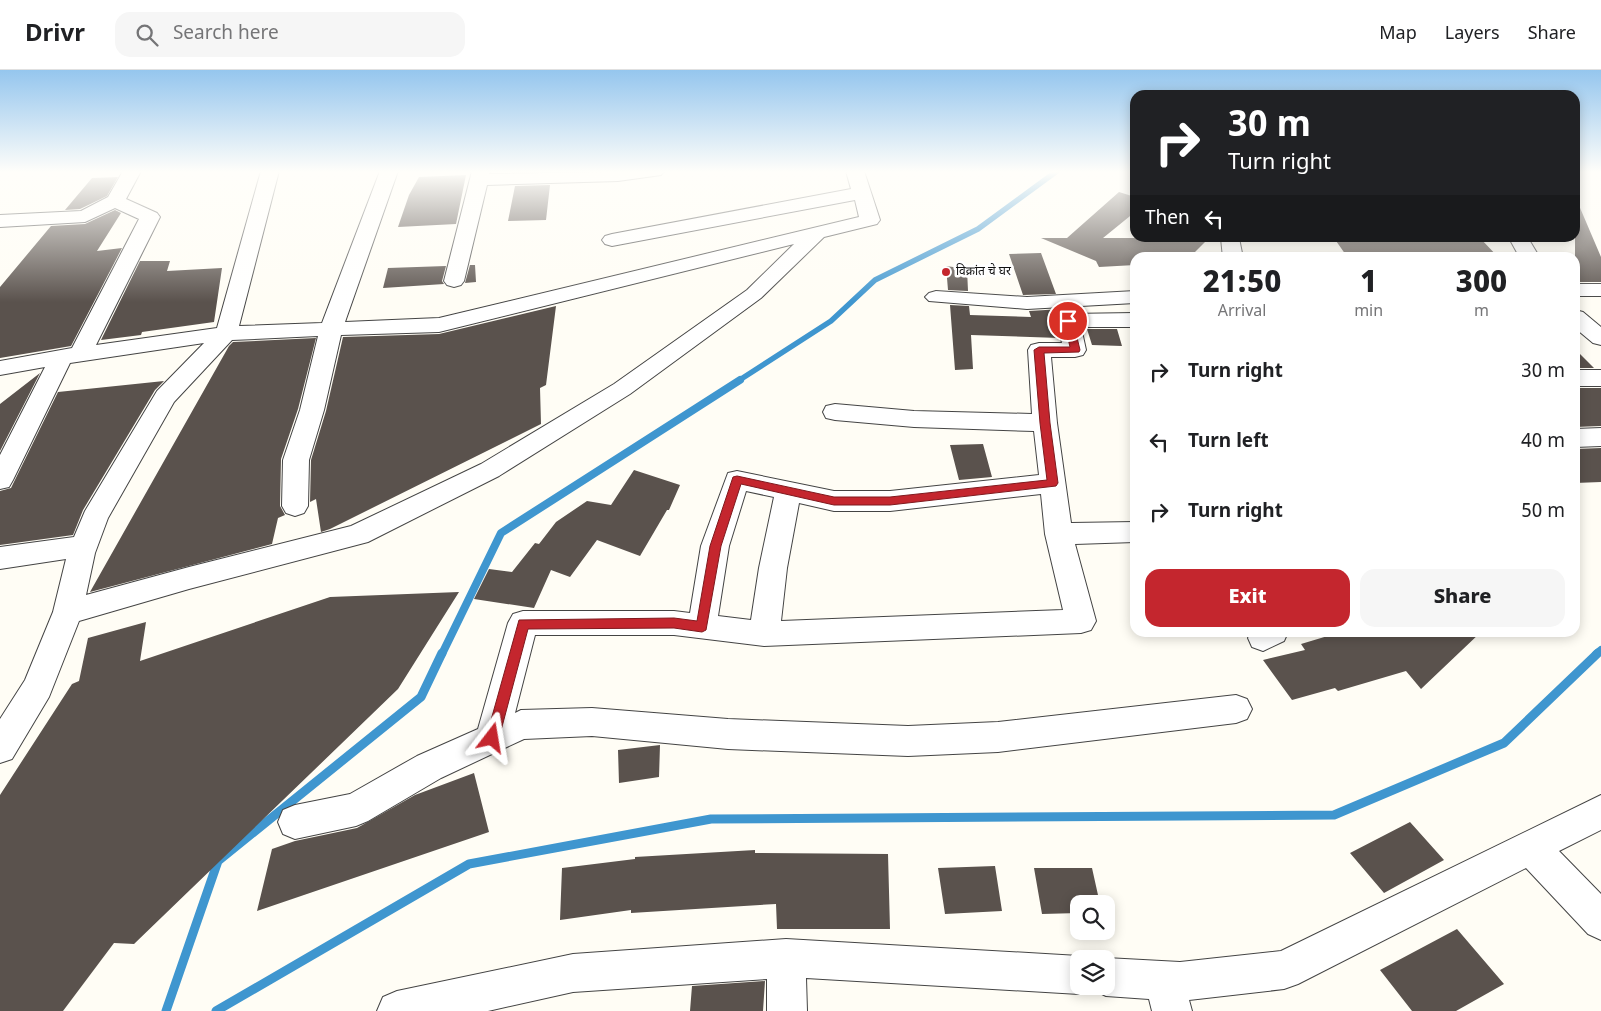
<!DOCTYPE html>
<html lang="en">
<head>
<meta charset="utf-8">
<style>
  body { margin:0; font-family:Georgia,"Noto Sans Devanagari",serif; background:#f6f6f6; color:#202124; height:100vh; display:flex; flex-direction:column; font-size:19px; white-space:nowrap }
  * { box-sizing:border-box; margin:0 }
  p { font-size:16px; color:#757577 }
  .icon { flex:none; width:28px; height:28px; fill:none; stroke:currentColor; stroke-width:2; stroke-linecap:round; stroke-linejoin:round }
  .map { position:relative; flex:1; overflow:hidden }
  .details { position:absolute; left:1130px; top:182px; width:450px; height:385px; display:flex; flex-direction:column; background:#fff; border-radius:15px; box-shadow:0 2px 12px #0003 }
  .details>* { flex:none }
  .hud { position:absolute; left:1130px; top:20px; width:450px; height:152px; border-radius:15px; box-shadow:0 2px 12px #0003; background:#202124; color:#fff; overflow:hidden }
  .controls { position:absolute; left:1070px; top:825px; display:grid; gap:10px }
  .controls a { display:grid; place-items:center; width:45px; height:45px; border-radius:10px; background:#fff; box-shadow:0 2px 12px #0003; font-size:25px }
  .pin { position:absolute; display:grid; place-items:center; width:42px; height:42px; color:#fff; margin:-21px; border:2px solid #fff; border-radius:50%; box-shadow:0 1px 5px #0007 }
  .me { position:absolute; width:55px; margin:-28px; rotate:14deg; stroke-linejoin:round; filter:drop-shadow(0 0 4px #0008) }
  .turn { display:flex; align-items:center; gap:18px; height:105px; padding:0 15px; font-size:22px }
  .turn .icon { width:65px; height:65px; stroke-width:2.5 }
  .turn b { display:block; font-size:35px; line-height:42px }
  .then { display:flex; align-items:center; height:48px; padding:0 15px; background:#0003; gap:10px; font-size:19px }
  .eta { display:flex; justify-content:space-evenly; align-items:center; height:85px; text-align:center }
  .eta b { font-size:30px; font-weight:800; line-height:35px }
  .action { display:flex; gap:10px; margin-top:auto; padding:10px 15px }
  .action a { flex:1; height:58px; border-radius:15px; background:#c4262e; color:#fff; font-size:20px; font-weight:800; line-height:58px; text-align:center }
  .action a+a { background:#f6f6f6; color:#202124 }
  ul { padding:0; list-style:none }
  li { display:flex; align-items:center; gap:15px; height:70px; padding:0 15px }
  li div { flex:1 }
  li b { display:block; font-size:19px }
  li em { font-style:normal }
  header { display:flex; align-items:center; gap:30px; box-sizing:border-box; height:70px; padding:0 25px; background:#fff; border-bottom:1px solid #e0e0e0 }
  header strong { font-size:24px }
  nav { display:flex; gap:28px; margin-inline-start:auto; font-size:18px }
  .search { width:350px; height:45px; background:#f6f6f6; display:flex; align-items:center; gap:12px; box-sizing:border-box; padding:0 18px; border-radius:15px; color:#757577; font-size:19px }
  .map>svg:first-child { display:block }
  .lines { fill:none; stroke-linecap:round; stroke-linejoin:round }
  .stream-far2 { stroke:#3f96cf; stroke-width:5.5 }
  .stream-far1 { stroke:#3f96cf; stroke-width:8 }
  .stream { stroke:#3f96cf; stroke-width:9 }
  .building { fill:#5a524d }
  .minor-casing { stroke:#444; stroke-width:2 }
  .minor { fill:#fff; fill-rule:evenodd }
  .route { fill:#c4262e; stroke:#7f191e }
  .poi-dot { fill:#c4262e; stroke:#fff; stroke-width:2 }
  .labels { text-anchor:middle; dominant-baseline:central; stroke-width:5; stroke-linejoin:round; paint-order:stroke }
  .far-poi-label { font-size:12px; fill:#111; stroke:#fff; text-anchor:start }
</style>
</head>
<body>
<header>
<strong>Drivr</strong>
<div class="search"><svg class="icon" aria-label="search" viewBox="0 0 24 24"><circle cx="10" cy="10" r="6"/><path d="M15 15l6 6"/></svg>Search here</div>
<nav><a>Map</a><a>Layers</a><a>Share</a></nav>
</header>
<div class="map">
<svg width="1601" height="941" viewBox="0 0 1601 941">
  <rect width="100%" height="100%" fill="#fffdf5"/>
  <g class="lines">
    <path class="stream-far2" d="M 738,311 L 831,251 L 875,210 L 978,159 L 1057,101"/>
    <path class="stream-far1" d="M 442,584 L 501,463 L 740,310
      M 1596,584 L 1601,580"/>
    <path class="stream" d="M 166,941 L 218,791 L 421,627 L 442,583
      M 216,941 L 469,794 L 711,749 L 1334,745 L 1504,673 L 1598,583"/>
  </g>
  <path class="building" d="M 466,105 L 456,154 L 398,157 L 409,125 L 419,107 Z
    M 118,107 L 107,126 L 80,139 L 65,140 L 92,108 Z
    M 550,115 L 546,150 L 508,151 L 515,116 Z
    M 1119,122 L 1135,127 L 1135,142 L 1103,168 L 1209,168 L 1189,188 L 1135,188 L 1135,195 L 1099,197 L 1096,191 L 1041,168 L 1067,168 Z
    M 1575,126 L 1601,187 L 1601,212 L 1575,212 Z
    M 115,140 L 121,143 L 97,181 L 122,178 L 71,276 L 0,288 L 0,217 L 51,156 L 85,154 Z
    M 1334,168 L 1480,168 L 1499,188 L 1348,188 Z
    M 1041,183 L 1056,224 L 1023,225 L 1009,184 Z
    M 140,191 L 170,191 L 167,201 L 222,198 L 214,252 L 142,262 L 141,265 L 101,270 Z
    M 470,195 L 475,195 L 476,212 L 465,213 Z
    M 446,196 L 442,211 L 444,214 L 383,218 L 388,198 Z
    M 946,196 L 967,199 L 968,221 L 948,220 Z
    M 950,235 L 969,236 L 970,245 L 1031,247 L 1029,241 L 1062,239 L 1063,243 L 1058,245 L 1055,251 L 1059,268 L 971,265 L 973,299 L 955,300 Z
    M 556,236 L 546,315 L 540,318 L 541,354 L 330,459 L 321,462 L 316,429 L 310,432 L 311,390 L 326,341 L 343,267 L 439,264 Z
    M 1087,259 L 1117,259 L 1122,276 L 1092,275 Z
    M 316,268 L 298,339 L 281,389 L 280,436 L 285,445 L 278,448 L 272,474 L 90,522 L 229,276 L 233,272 Z
    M 1575,279 L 1594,298 L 1575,298 Z
    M 40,303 L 0,381 L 0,334 Z
    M 164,311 L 155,320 L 83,440 L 73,465 L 0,475 L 0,421 L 11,418 L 58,322 Z
    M 1575,318 L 1601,318 L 1601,356 L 1575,357 Z
    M 983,374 L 992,407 L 959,410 L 950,375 Z
    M 1601,378 L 1601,412 L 1575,413 L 1575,379 Z
    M 634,400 L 680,415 L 669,440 L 667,440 L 640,486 L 597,470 L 570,507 L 551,500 L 534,538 L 474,529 L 489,499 L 512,502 L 535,473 L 539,474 L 556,452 L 587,431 L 611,435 Z
    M 459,522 L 398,619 L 134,874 L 114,873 L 63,941 L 0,941 L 0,725 L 72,614 L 79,611 L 88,568 L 146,552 L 140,591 L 330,527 Z
    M 1341,562 L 1481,562 L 1421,619 L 1406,601 L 1338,621 L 1335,618 L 1292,630 L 1263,590 L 1305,580 L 1301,574 Z
    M 660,675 L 659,707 L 619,713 L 618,680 Z
    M 474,703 L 489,762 L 257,841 L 272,779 L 295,771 L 357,758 L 415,725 Z
    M 1410,752 L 1444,790 L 1384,823 L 1350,783 Z
    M 755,780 L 755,783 L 888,784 L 890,859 L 777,859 L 776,834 L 631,843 L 631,840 L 560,850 L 562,798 L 635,789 L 635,787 Z
    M 995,796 L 1002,841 L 945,844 L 938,798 Z
    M 1034,798 L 1092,798 L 1100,834 L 1079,834 L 1079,843 L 1042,844 Z
    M 1457,859 L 1504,914 L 1456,941 L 1412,941 L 1380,900 Z
    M 765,911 L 763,941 L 690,941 L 692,916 Z"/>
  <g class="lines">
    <g class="minor-casing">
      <path id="minor" d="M 123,101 L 141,101 L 126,129 L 157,143 L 160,147 L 96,275 L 217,258 L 261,101 L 279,101 L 239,256 L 322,253 L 380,101 L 398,101 L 345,252 L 439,248 L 859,147 L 855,130 L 612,176 L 605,174 L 602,170 L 605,166 L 612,164 L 851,119 L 846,101 L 864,101 L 880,150 L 877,154 L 824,167 L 761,228 L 630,324 L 499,406 L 368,472 L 189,519 L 79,551 L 49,627 L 12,689 L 0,693 L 0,649 L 25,610 L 53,542 L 66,489 L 0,499 L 0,477 L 74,467 L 85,441 L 157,321 L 204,273 L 70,293 L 13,410 L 9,417 L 0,419 L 0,385 L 45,297 L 0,305 L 0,291 L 72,278 L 139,149 L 115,138 L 85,152 L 0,157 L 0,145 L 81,141 L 108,127 ZM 794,174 L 747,220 L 614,314 L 481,394 L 351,456 L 189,497 L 86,525 L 95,483 L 108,448 L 174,332 L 232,270 L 318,266 L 300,340 L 283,390 L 282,436 L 286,443 L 295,446 L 304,443 L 308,436 L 309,390 L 324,340 L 341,265 L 439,262 Z
        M 472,101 L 490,101 L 489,104 L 664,101 L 661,105 L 618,111 L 487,115 L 464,211 L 461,215 L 454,217 L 447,215 L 444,211 Z
        M 1221,168 L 1239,168 L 1243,188 L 1223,188 Z
        M 1509,168 L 1528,168 L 1540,188 L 1520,188 Z
        M 1575,214 L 1601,214 L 1601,226 L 1575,226 Z
        M 936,221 L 1027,227 L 1135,221 L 1135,233 L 1027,239 L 929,231 L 925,227 L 929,223 Z
        M 1575,240 L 1583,242 L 1601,257 L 1601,275 L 1593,273 L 1575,258 Z
        M 1135,243 L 1135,257 L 1081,257 L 1086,280 L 1083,285 L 1075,287 L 1051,287 L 1057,353 L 1071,453 L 1135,452 L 1135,472 L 1075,474 L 1096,551 L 1091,560 L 1081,563 L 764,576 L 674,565 L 535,565 L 515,643 L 521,640 L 592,638 L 728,649 L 908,656 L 998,652 L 1236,625 L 1247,629 L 1252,639 L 1247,649 L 1236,653 L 998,682 L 908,686 L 728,679 L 592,666 L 524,669 L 441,708 L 368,751 L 356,756 L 295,769 L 283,764 L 278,752 L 283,740 L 295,735 L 350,724 L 417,686 L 478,659 L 508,553 L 513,544 L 523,541 L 674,541 L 690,543 L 701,476 L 728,403 L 737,401 L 834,421 L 890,421 L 1039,405 L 1034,361 L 914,357 L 835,350 L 826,348 L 823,342 L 826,336 L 835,334 L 914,341 L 1032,344 L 1028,280 L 1031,275 L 1039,273 L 1062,273 L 1057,251 L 1060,246 L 1068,244 ZM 746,421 L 774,427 L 759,498 L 751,550 L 718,546 L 729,476 ZM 1041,424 L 1045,464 L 1063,540 L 781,551 L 787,498 L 799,433 L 834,441 L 890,441 Z
        M 1575,300 L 1601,300 L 1601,316 L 1575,316 Z
        M 1601,358 L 1601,376 L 1575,377 L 1575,359 Z
        M 1251,562 L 1288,562 L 1284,571 L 1263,581 L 1252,577 L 1248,568 Z
        M 1601,725 L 1601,760 L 1559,781 L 1601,824 L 1601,870 L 1588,864 L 1526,798 L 1298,914 L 1284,919 L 1189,930 L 1192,941 L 1152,941 L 1149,929 L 1106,926 L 1092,919 L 1079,924 L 806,908 L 807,941 L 767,941 L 767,909 L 573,922 L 488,941 L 377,941 L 383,927 L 397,921 L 573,884 L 786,869 L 1079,886 L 1087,889 L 1079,889 L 1079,916 L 1106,916 L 1106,889 L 1103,889 L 1106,888 L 1180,892 L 1281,881 Z"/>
    </g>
    <use href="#minor" class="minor"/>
  </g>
  <linearGradient id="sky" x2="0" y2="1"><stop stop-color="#95c6ee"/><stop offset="0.44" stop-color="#fffefa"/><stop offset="1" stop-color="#fffefa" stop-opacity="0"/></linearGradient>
  <rect width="1601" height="232" fill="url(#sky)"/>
  <path class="route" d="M 1068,248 L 1073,251 L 1080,280 L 1079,282 L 1044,283 L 1050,353 L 1058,413 L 1056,416 L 890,435 L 834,435 L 741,414 L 721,476 L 706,560 L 702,562 L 674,558 L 528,559 L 499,668 L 497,672 L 492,674 L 488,672 L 486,668 L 519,550 L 674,548 L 697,551 L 710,476 L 733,407 L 737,406 L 834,427 L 890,427 L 1047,410 L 1040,353 L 1034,280 L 1039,277 L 1070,277 L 1064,251 Z"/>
  <circle class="poi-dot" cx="946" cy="202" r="5"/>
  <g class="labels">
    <g class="far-poi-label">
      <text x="956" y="202">विक्रांत चे घर</text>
    </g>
  </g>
</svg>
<div class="controls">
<a><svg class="icon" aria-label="search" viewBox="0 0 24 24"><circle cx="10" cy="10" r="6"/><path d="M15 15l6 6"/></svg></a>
<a><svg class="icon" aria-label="layers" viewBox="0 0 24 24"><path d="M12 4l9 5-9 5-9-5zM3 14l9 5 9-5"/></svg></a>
</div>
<div class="pin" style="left:1068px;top:251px;background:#d93025"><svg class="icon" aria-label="arrive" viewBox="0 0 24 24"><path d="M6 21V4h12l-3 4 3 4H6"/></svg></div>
<svg class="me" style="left:492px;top:668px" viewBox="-20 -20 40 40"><path d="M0-17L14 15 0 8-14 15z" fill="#c4262e" stroke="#fff" stroke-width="4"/></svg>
<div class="hud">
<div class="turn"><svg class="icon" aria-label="right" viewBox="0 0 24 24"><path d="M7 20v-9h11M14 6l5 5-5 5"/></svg><div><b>30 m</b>Turn right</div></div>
<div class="then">Then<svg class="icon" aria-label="left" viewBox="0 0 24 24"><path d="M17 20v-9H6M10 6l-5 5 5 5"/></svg></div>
</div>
<section class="details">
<div class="eta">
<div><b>21:50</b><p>Arrival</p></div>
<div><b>1</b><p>min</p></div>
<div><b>300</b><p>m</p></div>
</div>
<ul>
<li><svg class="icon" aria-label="right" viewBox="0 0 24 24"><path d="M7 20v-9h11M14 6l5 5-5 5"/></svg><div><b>Turn right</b></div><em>30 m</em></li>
<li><svg class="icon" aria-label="left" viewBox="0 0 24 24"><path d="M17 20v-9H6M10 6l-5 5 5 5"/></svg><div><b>Turn left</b></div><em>40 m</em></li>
<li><svg class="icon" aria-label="right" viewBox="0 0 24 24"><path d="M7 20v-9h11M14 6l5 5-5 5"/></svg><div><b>Turn right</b></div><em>50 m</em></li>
</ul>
<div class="action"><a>Exit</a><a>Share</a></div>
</section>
</div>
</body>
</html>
